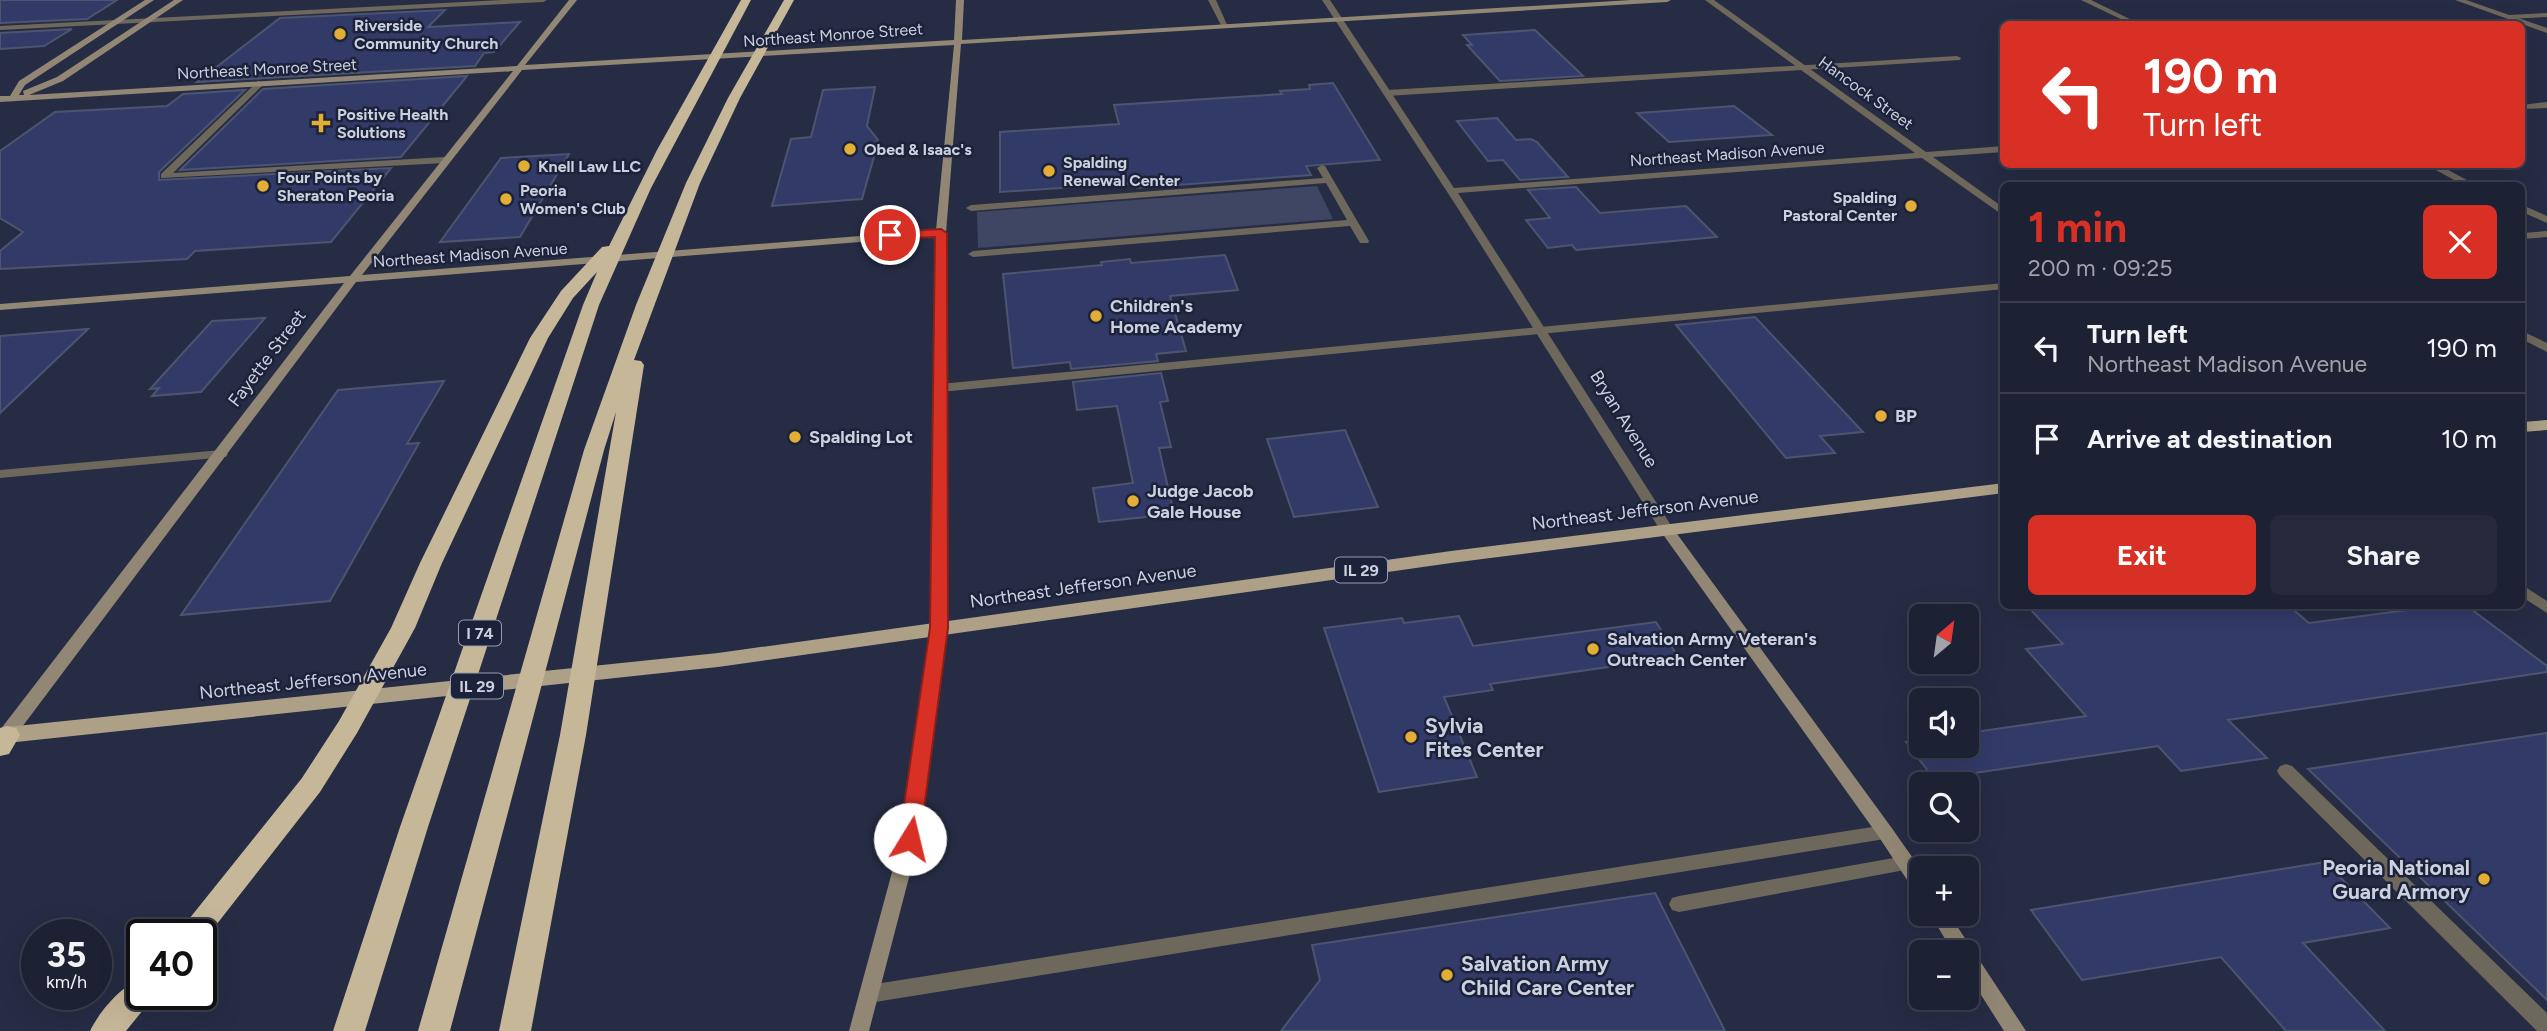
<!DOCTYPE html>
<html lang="en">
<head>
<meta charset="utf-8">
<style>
  body { margin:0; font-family:Figtree,sans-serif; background:#25293b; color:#f1f3f6; height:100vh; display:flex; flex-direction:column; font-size:26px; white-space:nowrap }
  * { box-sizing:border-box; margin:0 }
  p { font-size:23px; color:#a0a3ac }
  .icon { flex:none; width:38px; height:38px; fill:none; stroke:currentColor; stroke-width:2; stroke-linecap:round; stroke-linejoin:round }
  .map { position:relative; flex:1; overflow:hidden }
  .panel { position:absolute; left:2000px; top:182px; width:525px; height:427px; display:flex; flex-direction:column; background:#1c2133; border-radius:10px; box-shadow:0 7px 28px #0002,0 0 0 2px #3a3e4e }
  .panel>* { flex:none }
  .guide { position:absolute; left:2000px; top:21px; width:525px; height:147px; border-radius:10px; box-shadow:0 7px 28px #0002,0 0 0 2px #3a3e4e; background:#d93025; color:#fff; overflow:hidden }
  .needle { width:46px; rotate:29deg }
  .tools { position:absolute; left:1909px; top:604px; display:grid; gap:14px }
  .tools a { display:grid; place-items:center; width:70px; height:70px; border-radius:10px; background:#1c2133; box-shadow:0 7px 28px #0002,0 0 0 2px #3a3e4e; font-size:35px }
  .speed { position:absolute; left:21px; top:919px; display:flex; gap:14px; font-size:35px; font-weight:700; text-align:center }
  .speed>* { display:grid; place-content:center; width:91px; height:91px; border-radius:50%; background:#1c2133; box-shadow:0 7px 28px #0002,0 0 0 2px #3a3e4e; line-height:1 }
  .speed small { font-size:18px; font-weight:400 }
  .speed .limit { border:4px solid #111; border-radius:10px; background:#fff; color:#111 }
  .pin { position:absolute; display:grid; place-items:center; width:60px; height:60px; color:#fff; margin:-30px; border:4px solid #fff; border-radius:50%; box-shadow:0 2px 7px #0007 }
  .me { position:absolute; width:77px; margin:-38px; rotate:9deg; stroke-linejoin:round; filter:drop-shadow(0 0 5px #0008) }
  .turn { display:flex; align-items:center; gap:24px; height:147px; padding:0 28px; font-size:32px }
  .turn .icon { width:91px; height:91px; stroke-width:2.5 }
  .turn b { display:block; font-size:49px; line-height:60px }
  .round { display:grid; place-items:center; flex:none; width:74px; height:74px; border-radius:10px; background:#25293b }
  .headline { display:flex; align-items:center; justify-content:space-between; height:119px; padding:0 28px }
  h1 { font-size:42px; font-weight:700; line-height:52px; color:#d93025 }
  .cta { display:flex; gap:14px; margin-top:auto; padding:14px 28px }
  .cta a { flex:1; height:80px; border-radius:10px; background:#d93025; color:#fff; font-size:28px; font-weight:700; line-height:80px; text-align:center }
  .cta a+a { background:#25293b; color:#f1f3f6 }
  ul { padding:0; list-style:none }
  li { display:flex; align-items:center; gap:21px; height:91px; padding:0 28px; border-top:2px solid #3a3e4e }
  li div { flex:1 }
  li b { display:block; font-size:26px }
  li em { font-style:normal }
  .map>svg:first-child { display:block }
  .green { fill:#3f4663 }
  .building { fill:#323b68; stroke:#4d546f; stroke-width:2 }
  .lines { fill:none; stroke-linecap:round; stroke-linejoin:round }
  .lane { fill:#6e675b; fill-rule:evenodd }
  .street { fill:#6e675b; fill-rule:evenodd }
  .secondary { fill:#928774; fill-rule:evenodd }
  .primary { fill:#ada087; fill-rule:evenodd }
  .highway { fill:#c7b799; fill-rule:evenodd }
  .route { fill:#d93025; stroke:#8d1f18; stroke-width:2 }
  .poi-dot { fill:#e3ae35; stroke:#1c2239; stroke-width:2.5 }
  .labels { text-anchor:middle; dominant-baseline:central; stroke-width:5; stroke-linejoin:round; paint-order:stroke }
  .far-poi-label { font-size:16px; font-weight:bold; fill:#ccd1e0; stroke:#1c2239; text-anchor:start }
  .far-street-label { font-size:16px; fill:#ccd1e0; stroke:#1c2239 }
  .shield { fill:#1c2239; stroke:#979cae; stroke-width:2 }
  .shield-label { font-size:16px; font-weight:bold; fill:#ccd1e0 }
  .poi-label { font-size:18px; font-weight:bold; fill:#ccd1e0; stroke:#1c2239; text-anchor:start }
  .street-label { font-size:18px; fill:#ccd1e0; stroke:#1c2239 }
  .near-poi-label { font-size:21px; font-weight:bold; fill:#ccd1e0; stroke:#1c2239; text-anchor:start }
</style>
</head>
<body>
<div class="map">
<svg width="2547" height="1031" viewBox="0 0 2547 1031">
  <rect width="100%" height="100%" fill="#262c44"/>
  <path class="green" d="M 1317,186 L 1333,219 L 978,248 L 977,212 Z"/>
  <path class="building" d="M 0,0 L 117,0 L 87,19 L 0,23 Z
    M 445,10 L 428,27 L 520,22 L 494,52 L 484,53 L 475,66 L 197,82 L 280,18 Z
    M 72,29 L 44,46 L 0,49 L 0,33 Z
    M 1535,30 L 1583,76 L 1500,81 L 1467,45 L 1472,45 L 1463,35 Z
    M 467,76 L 401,157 L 180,170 L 263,89 Z
    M 1333,83 L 1380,160 L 1306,166 L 1311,175 L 1137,188 L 1136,183 L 1000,192 L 1000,132 L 1119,124 L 1114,105 L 1282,94 L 1280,91 L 1310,89 L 1309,85 Z
    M 875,87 L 867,126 L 878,140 L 872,146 L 875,153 L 862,199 L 772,206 L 791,139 L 811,137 L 823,90 Z
    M 245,90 L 159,172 L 159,180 L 391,168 L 331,242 L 195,251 L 187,259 L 0,269 L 0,251 L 23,232 L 0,218 L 0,151 L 55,112 L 167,106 L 183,94 Z
    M 1734,106 L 1772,135 L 1669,142 L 1637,113 Z
    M 1497,118 L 1516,140 L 1531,139 L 1537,142 L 1568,177 L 1520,180 L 1503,160 L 1488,161 L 1457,121 Z
    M 569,154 L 520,237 L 440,242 L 501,158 Z
    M 1576,187 L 1600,213 L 1686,206 L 1717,237 L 1576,250 L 1572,245 L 1548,248 L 1526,220 L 1550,218 L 1528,190 Z
    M 1225,255 L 1238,290 L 1170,296 L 1186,351 L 1156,354 L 1158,361 L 1071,369 L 1070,362 L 1013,368 L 1003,274 L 1102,265 L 1101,262 L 1130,259 L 1131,263 Z
    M 1755,317 L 1863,432 L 1820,436 L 1835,453 L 1786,458 L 1676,325 Z
    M 265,318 L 201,392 L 152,396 L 159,388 L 150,389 L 212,321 Z
    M 88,329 L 0,413 L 0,336 Z
    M 1161,373 L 1168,401 L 1160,402 L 1171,447 L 1159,448 L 1174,514 L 1099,522 L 1093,488 L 1133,483 L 1117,406 L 1077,410 L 1073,382 Z
    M 444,381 L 407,444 L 419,443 L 330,601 L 181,615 L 338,390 Z
    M 1345,430 L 1378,507 L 1294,517 L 1267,439 Z
    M 2027,606 L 2289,606 L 2309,623 L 2438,606 L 2467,606 L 2547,666 L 2547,672 L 2228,720 L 2267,758 L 2181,771 L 2158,746 L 1934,779 L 1906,742 L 1922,739 L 1922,746 L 1967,746 L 1967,733 L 2086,716 L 2026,649 L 2063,644 Z
    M 1459,616 L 1473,646 L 1656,622 L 1678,657 L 1490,684 L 1493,690 L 1444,697 L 1477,777 L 1379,792 L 1324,628 L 1402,618 L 1404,623 Z
    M 2547,733 L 2547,1000 L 2308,769 Z
    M 2325,862 L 2390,928 L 2303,943 L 2385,1031 L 2286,1031 L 2221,957 L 2082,980 L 2031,910 Z
    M 1655,893 L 1725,1031 L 1281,1031 L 1320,980 L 1312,945 Z"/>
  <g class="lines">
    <path class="lane" d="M 502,0 L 547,0 L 543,2 L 0,30 L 0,26 Z
      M 1208,0 L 1216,0 L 1228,27 L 1222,27 Z
      M 2547,13 L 2547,17 L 2509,19 L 2505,17 L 2509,15 Z
      M 1957,56 L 1961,58 L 1960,60 L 1387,96 L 1383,93 L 1387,90 Z
      M 258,81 L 265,83 L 173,173 L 445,157 L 450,160 L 445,163 L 161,178 L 161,174 Z
      M 2547,231 L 2547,237 L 2522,239 L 2522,233 Z
      M 2004,283 L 2004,289 L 940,392 L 934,388 L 940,384 Z
      M 2522,331 L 2547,343 L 2547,352 L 2522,339 Z
      M 221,450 L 228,454 L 226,457 L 0,478 L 0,470 Z
      M 2286,764 L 2292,766 L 2547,1013 L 2547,1031 L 2537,1031 L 2280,776 L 2277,771 L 2280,766 Z
      M 1885,825 L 1891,827 L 1894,832 L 1891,837 L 1885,839 L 869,1003 L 862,1000 L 859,994 L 862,988 L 869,985 Z
      M 1905,856 L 1912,858 L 1914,863 L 1912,868 L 1905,870 L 1679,912 L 1672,910 L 1669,904 L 1672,898 L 1679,896 Z"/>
    <path class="street" d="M 1322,0 L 1330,0 L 1454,188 L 1915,153 L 1705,0 L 1714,0 L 1926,152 L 2004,146 L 2004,152 L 1933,157 L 2004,208 L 2004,216 L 1922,158 L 1458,193 L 1674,530 L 1672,533 L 1662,533 L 1457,207 Z
      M 2081,0 L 2091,0 L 2140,24 L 2131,24 Z
      M 2455,0 L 2466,0 L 2547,28 L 2547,33 Z
      M 2547,102 L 2547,108 L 2522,109 L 2522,105 Z
      M 2425,164 L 2437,164 L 2478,186 L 2465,186 Z
      M 1322,165 L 1325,166 L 1369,241 L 1368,243 L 1360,243 L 1350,226 L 973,257 L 968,254 L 973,251 L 1347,220 L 1326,183 L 971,211 L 966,208 L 971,205 L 1323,178 L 1317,168 Z
      M 2522,205 L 2547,216 L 2547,223 L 2522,212 Z
      M 2522,585 L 2547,601 L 2547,613 L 2522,597 Z"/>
    <path class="secondary" d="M 145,0 L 154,0 L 25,85 L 19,95 L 24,95 L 23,91 L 57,77 L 174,0 L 183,0 L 63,81 L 29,95 L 517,66 L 569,0 L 577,0 L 525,65 L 954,40 L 956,0 L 964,0 L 962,40 L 1631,0 L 1671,0 L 1667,2 L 961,44 L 946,233 L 947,628 L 919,839 L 869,1031 L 849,1031 L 901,839 L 931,628 L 936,236 L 356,282 L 13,739 L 0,742 L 0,730 L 344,283 L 0,310 L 0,304 L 350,276 L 513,71 L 0,102 L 0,96 L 10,96 L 19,81 ZM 954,45 L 936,230 L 362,275 L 522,70 Z
      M 1667,526 L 1672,527 L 1891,827 L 1922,871 L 1922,895 L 1915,892 L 1879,837 L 1662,533 L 1660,530 L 1662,527 Z
      M 1930,914 L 1949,914 L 2026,1031 L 2004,1031 L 1967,973 L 1967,952 L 1953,952 Z"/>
    <path class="primary" d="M 2547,420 L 2547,430 L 2522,432 L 2522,422 Z
      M 2004,483 L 2004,493 L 1451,563 L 718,667 L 7,743 L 0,741 L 0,729 L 7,727 L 718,653 L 1451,551 Z"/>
    <path class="highway" d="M 741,0 L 751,0 L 651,188 L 599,305 L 428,827 L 365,1031 L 333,1031 L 400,827 L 583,305 L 597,272 L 573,298 L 548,338 L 442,563 L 415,628 L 357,733 L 320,792 L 202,943 L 201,934 L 177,934 L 302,778 L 339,721 L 391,628 L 420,563 L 530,338 L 561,291 L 602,247 L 609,246 L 657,150 Z
      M 784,0 L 794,0 L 740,98 L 700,183 L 634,360 L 641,361 L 644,365 L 586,735 L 531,1031 L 499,1031 L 560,735 L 616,412 L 604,450 L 450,1031 L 418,1031 L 584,450 L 636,305 L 686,183 L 728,98 Z
      M 7,726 L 16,728 L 20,735 L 9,754 L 0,756 L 0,728 Z
      M 142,978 L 142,994 L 156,994 L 126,1031 L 90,1031 C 99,1012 122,985 142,978 Z"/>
  </g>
  <path class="route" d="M 941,229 L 947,233 L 948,628 L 920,839 L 917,845 L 910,848 L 902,845 L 899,839 L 930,628 L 935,237 L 890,239 L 885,235 L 890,232 Z"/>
  <g class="poi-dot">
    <circle cx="340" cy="34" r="7"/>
    <path d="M317.5 112.5h7v7h7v7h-7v7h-7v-7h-7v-7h7z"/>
    <circle cx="850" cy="149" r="7"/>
    <circle cx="524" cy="166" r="7"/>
    <circle cx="1049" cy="171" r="7"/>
    <circle cx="263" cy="186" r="7"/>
    <circle cx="506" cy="199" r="7"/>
    <circle cx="1911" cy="206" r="7"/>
    <circle cx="1096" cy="316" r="7"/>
    <circle cx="1881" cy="416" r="7"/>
    <circle cx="795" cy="437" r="7"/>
    <circle cx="1133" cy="501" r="7"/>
    <circle cx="1593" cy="649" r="7"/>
    <circle cx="1411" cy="737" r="7"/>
    <circle cx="2484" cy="879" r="7"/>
    <circle cx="1447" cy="975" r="7"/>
  </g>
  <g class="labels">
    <g class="far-poi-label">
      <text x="354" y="25">Riverside<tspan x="354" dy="18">Community Church</tspan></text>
      <text x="337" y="114">Positive Health<tspan x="337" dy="18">Solutions</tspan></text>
      <text x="864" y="149">Obed &amp; Isaac's</text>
      <text x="1063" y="162">Spalding<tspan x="1063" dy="18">Renewal Center</tspan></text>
      <text x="538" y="166">Knell Law LLC</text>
      <text x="277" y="177">Four Points by<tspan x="277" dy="18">Sheraton Peoria</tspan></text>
      <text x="520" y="190">Peoria<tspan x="520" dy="18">Women's Club</tspan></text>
      <text x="1897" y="197" text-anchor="end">Spalding<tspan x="1897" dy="18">Pastoral Center</tspan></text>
    </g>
    <g class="far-street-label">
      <text transform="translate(833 35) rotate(-4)">Northeast Monroe Street</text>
      <text transform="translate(267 69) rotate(-3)">Northeast Monroe Street</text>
      <text transform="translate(1866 93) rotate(36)">Hancock Street</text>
      <text transform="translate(1727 154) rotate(-4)">Northeast Madison Avenue</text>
      <text transform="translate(470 255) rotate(-4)">Northeast Madison Avenue</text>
    </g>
    <g class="shield">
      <rect x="1335" y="557.5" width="52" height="25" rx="5"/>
      <rect x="459" y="620.5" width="42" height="25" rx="5"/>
      <rect x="451" y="673.5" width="52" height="25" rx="5"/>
    </g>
    <g class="shield-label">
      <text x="1361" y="570">IL 29</text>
      <text x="480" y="633">I 74</text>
      <text x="477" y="686">IL 29</text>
    </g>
    <g class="poi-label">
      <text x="1110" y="306">Children's<tspan x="1110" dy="21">Home Academy</tspan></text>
      <text x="1895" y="416">BP</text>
      <text x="809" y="437">Spalding Lot</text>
      <text x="1147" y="491">Judge Jacob<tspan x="1147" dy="21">Gale House</tspan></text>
      <text x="1607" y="639">Salvation Army Veteran's<tspan x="1607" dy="21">Outreach Center</tspan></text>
    </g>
    <g class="street-label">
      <text transform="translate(267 358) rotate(-53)">Fayette Street</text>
      <text transform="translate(1624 419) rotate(58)">Bryan Avenue</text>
      <text transform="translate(1645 510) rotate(-7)">Northeast Jefferson Avenue</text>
      <text transform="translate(1083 586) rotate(-8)">Northeast Jefferson Avenue</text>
      <text transform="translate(313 681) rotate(-6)">Northeast Jefferson Avenue</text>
    </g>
    <g class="near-poi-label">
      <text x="1425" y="725">Sylvia<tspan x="1425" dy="24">Fites Center</tspan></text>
      <text x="2470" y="867" text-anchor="end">Peoria National<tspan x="2470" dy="24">Guard Armory</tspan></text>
      <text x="1461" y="963">Salvation Army<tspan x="1461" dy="24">Child Care Center</tspan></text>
    </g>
  </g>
</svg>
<div class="tools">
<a><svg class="needle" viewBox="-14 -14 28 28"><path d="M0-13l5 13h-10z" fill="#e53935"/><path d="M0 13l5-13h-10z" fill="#a0a3ac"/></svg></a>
<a><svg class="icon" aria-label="sound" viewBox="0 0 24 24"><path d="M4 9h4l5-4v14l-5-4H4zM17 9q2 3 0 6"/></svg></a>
<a><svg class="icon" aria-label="search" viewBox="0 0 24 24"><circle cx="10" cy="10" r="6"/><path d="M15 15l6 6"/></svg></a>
<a>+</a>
<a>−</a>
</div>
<div class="speed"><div>35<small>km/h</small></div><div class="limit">40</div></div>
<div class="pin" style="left:890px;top:235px;background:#d93025"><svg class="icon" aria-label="arrive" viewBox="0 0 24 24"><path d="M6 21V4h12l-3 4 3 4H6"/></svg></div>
<svg class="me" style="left:910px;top:839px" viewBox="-20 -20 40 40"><circle r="19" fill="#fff"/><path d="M0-13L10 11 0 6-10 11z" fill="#d93025"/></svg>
<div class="guide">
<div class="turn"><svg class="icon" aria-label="left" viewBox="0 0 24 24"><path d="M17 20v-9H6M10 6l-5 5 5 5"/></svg><div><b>190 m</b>Turn left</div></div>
</div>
<section class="panel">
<div class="headline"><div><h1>1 min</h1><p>200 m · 09:25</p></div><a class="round" style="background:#d93025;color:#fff"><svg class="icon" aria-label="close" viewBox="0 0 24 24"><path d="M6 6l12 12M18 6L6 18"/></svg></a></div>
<ul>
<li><svg class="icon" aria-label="left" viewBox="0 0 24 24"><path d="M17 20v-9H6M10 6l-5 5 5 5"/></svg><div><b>Turn left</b><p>Northeast Madison Avenue</p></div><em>190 m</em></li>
<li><svg class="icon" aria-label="arrive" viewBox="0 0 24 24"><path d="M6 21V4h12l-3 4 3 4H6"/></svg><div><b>Arrive at destination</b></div><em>10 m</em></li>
</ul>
<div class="cta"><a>Exit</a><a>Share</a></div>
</section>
</div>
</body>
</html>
